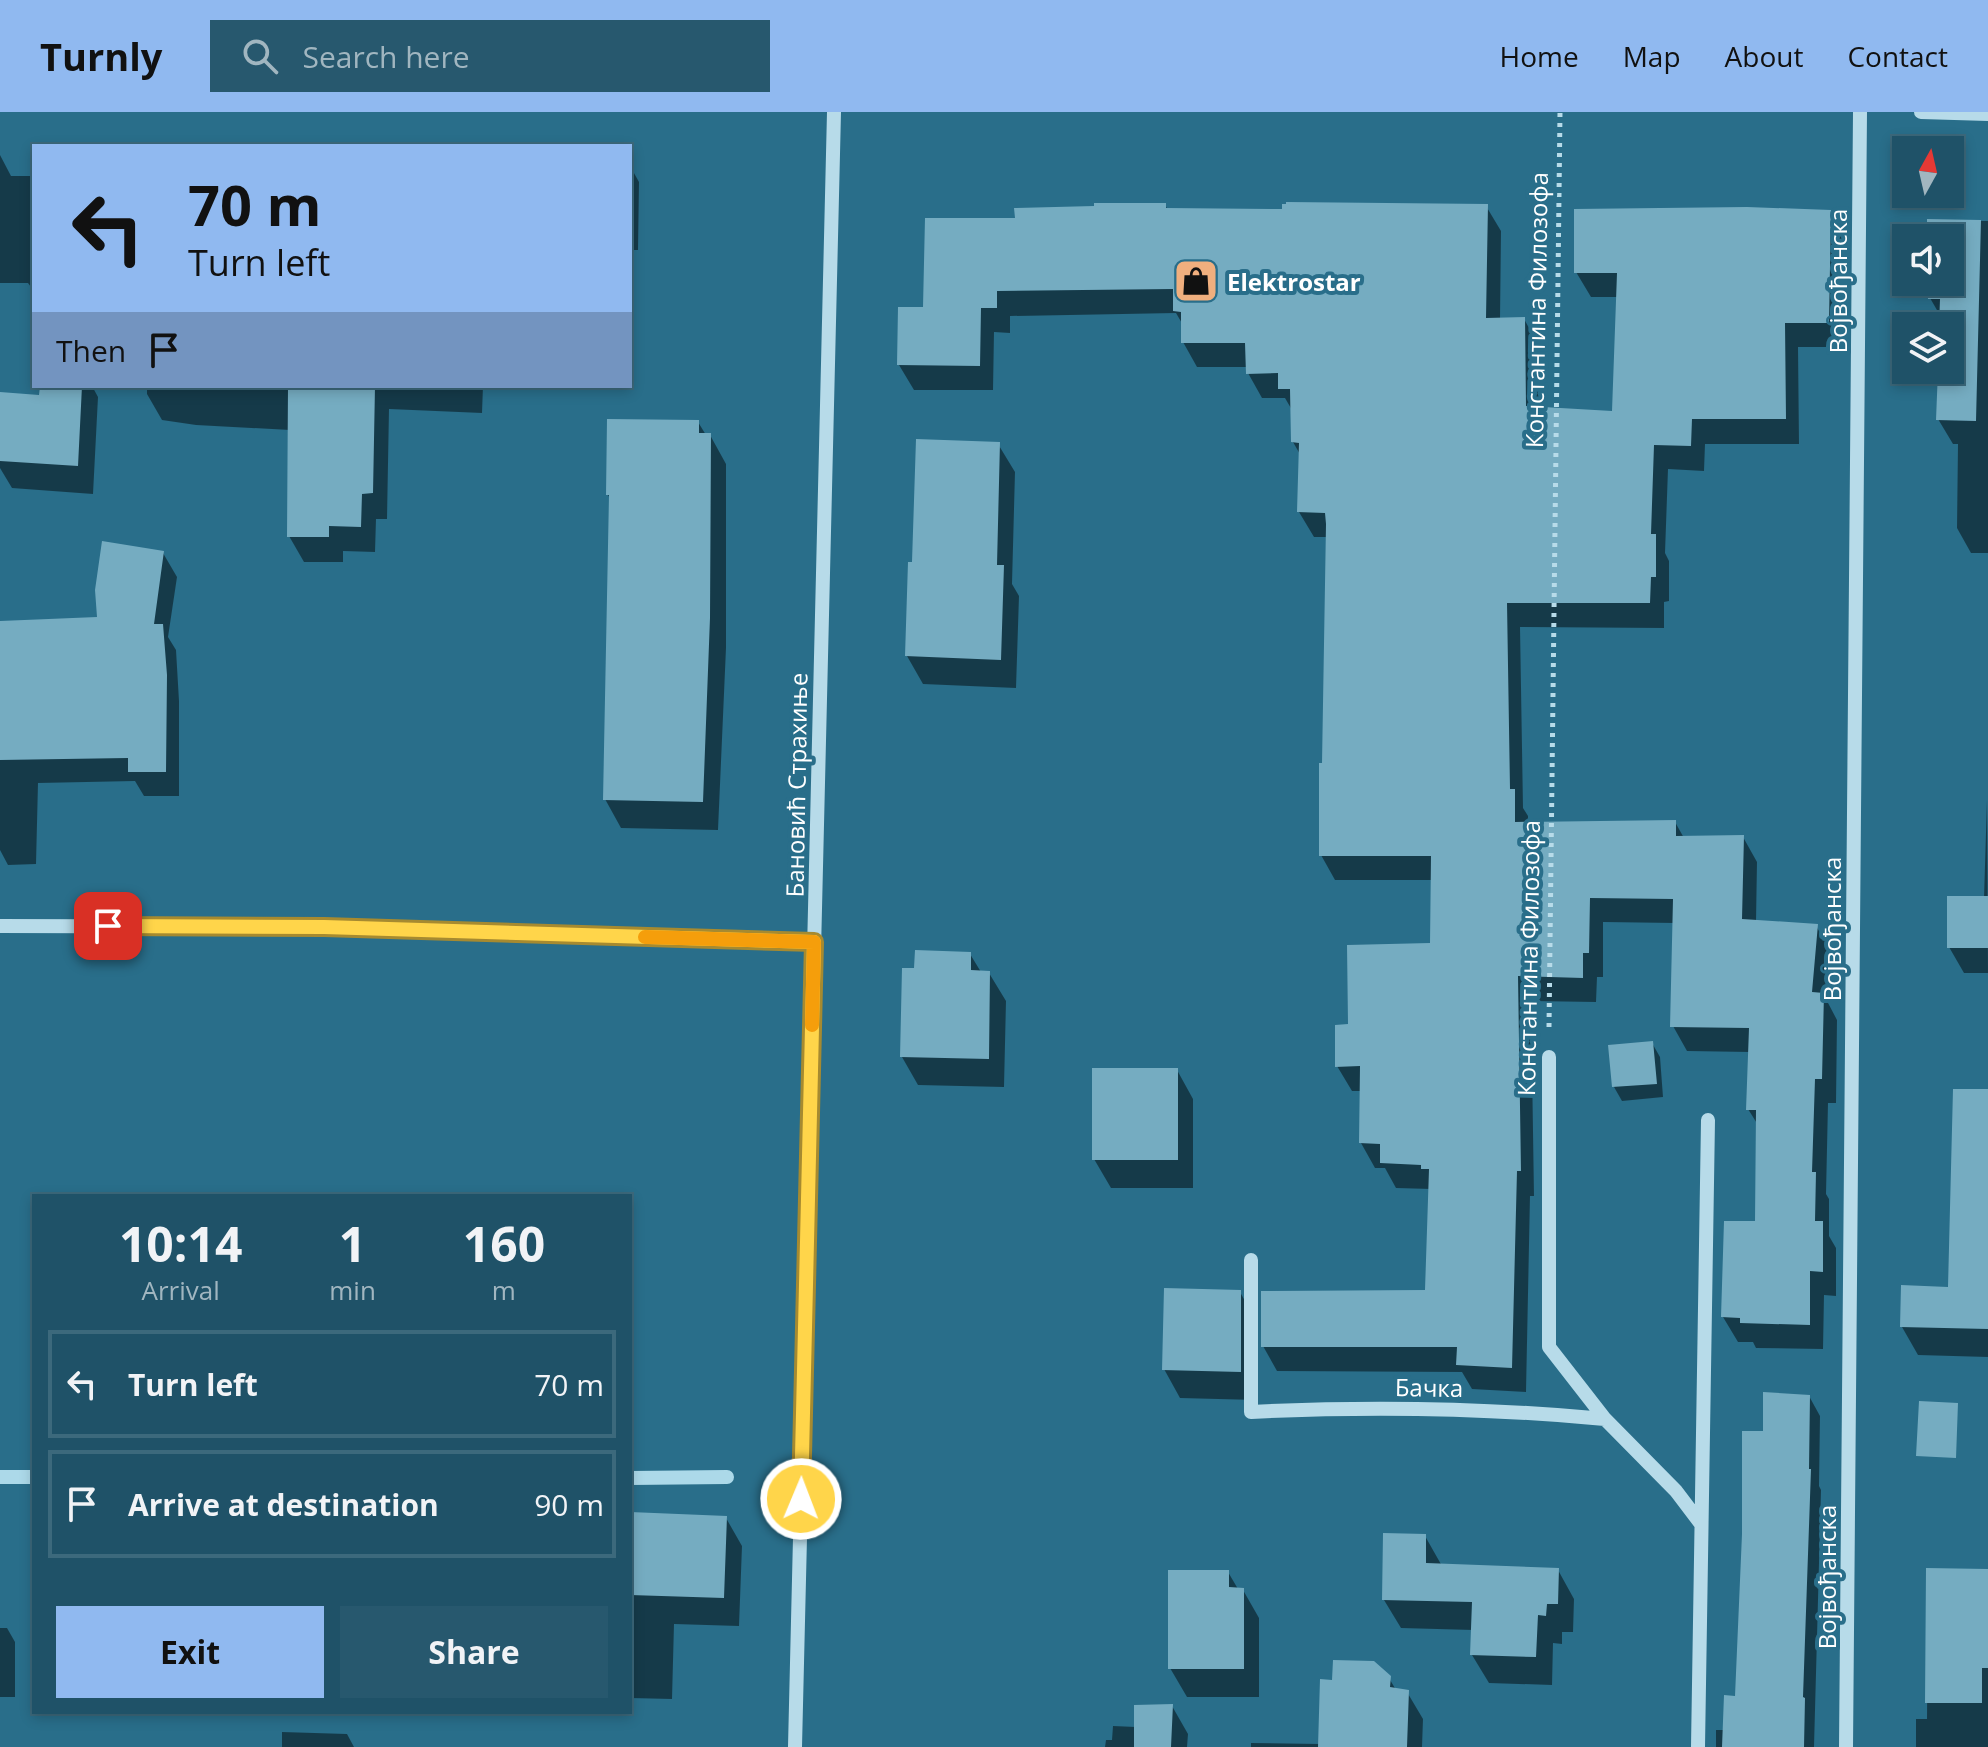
<!DOCTYPE html>
<html lang="en">
<head>
<meta charset="utf-8">
<style>
  body { margin:0; font-family:"Open Sans",sans-serif; background:#27586e; color:#f1f3f6; height:100vh; display:flex; flex-direction:column; font-size:30px; white-space:nowrap }
  * { box-sizing:border-box; margin:0 }
  p { font-size:26px; color:#a1b6c0 }
  .icon { flex:none; width:44px; height:44px; fill:none; stroke:currentColor; stroke-width:2; stroke-linecap:round; stroke-linejoin:round }
  .map { position:relative; flex:1; overflow:hidden }
  .details { position:absolute; left:32px; top:1082px; width:600px; height:520px; display:flex; flex-direction:column; background:#1f5268; border-radius:0px; box-shadow:0 4px 12px #0003,0 0 0 2px #3c697c }
  .details>* { flex:none }
  .top-card { position:absolute; left:32px; top:32px; width:600px; height:244px; border-radius:0px; box-shadow:0 4px 12px #0003,0 0 0 2px #3c697c; background:#90b9f0; color:#111; overflow:hidden }
  .needle { width:52px; rotate:8deg }
  .buttons { position:absolute; left:1892px; top:24px; display:grid; gap:16px }
  .buttons a { display:grid; place-items:center; width:72px; height:72px; border-radius:0px; background:#1f5268; box-shadow:0 4px 12px #0003,0 0 0 2px #3c697c; font-size:40px }
  .pin { position:absolute; display:grid; place-items:center; width:68px; height:68px; color:#fff; margin:-34px; border-radius:16px; box-shadow:0 4px 12px #0006 }
  .me { position:absolute; width:88px; margin:-44px; rotate:1deg; stroke-linejoin:round; filter:drop-shadow(0 0 6px #0008) }
  .turn { display:flex; align-items:center; gap:28px; height:168px; padding:0 24px; font-size:36px }
  .turn .icon { width:104px; height:104px; stroke-width:2.5 }
  .turn b { display:block; font-size:56px; line-height:68px }
  .then { display:flex; align-items:center; height:76px; padding:0 24px; background:#0003; gap:16px; font-size:30px }
  .eta { display:flex; justify-content:space-evenly; align-items:center; height:136px; text-align:center }
  .eta b { font-size:48px; font-weight:700; line-height:56px }
  .cta { display:flex; gap:16px; margin-top:auto; padding:16px 24px }
  .cta a { flex:1; height:92px; border-radius:0px; background:#90b9f0; color:#111; font-size:32px; font-weight:700; line-height:92px; text-align:center }
  .cta a+a { background:#27586e; color:#f1f3f6 }
  ul { padding:0; list-style:none }
  li { display:flex; align-items:center; gap:24px; height:108px; margin:0 16px 12px; padding:0 8px; border:4px solid #3c697c; border-radius:0px }
  li div { flex:1 }
  li b { display:block; font-size:30px }
  li em { font-style:normal }
  header { display:flex; align-items:center; gap:48px; box-sizing:border-box; height:112px; padding:0 40px; background:#90b9f0; color:#111 }
  header strong { font-size:38px }
  nav { display:flex; gap:44px; margin-inline-start:auto; font-size:28px }
  .search { width:560px; height:72px; background:#27586e; display:flex; align-items:center; gap:20px; box-sizing:border-box; padding:0 28px; border-radius:0px; color:#a1b6c0; font-size:30px }
  .map>svg:first-child { display:block }
  .shadow { fill:#0007 }
  .lines { fill:none; stroke-linecap:round; stroke-linejoin:round }
  .stream { stroke:#acd9e9; stroke-width:14 }
  .building { fill:#75acc1 }
  .path { stroke:#b7dbe9; stroke-width:5; stroke-dasharray:4 6; stroke-linecap:butt }
  .minor { stroke:#b7dbe9; stroke-width:14 }
  .route-casing { stroke:#a68a30; stroke-width:20 }
  .route { stroke:#ffd54a; stroke-width:14 }
  .slow { stroke:#f59e0b; stroke-width:14 }
  .labels { text-anchor:middle; dominant-baseline:central; stroke-width:8; stroke-linejoin:round; paint-order:stroke }
  .poi-label { font-size:24px; font-weight:bold; fill:#fff; stroke:#296e8a; text-anchor:start }
  .street-label { font-size:24px; fill:#fff; stroke:#296e8a }
</style>
</head>
<body>
<header>
<strong>Turnly</strong>
<div class="search"><svg class="icon" aria-label="search" viewBox="0 0 24 24"><circle cx="10" cy="10" r="6"/><path d="M15 15l6 6"/></svg>Search here</div>
<nav><a>Home</a><a>Map</a><a>About</a><a>Contact</a></nav>
</header>
<div class="map">
<svg width="1988" height="1635" viewBox="0 0 1988 1635">
  <rect width="100%" height="100%" fill="#296e8a"/>
  <path class="shadow" d="M 0,43 L 11,64 L 34,64 L 34,179 L 28,171 L 0,171 Z
    M 630,54 L 639,70 L 638,138 L 630,138 Z
    M 1165,93 L 1168,98 L 1284,99 L 1486,94 L 1501,119 L 1500,208 L 1524,207 L 1538,232 L 1539,297 L 1614,301 L 1618,185 L 1591,185 L 1576,160 L 1830,100 L 1844,125 L 1842,235 L 1798,235 L 1799,332 L 1705,332 L 1704,359 L 1668,357 L 1665,441 L 1669,449 L 1669,489 L 1664,490 L 1664,516 L 1520,515 L 1523,696 L 1528,704 L 1528,712 L 1675,710 L 1684,726 L 1743,725 L 1757,750 L 1756,810 L 1816,814 L 1831,839 L 1827,889 L 1837,908 L 1836,991 L 1828,991 L 1826,1082 L 1829,1087 L 1829,1124 L 1836,1136 L 1836,1184 L 1824,1183 L 1823,1237 L 1756,1236 L 1753,1230 L 1738,1230 L 1723,1205 L 1757,1111 L 1758,1013 L 1748,997 L 1750,940 L 1687,939 L 1673,914 L 1675,811 L 1603,810 L 1603,865 L 1597,865 L 1596,890 L 1531,889 L 1534,1084 L 1530,1084 L 1526,1280 L 1472,1277 L 1462,1260 L 1277,1259 L 1263,1234 L 1427,1180 L 1431,1077 L 1396,1076 L 1385,1056 L 1375,1056 L 1361,1031 L 1362,979 L 1352,979 L 1337,954 L 1350,914 L 1432,833 L 1433,768 L 1335,768 L 1321,743 L 1328,425 L 1314,425 L 1299,400 L 1301,344 L 1293,330 L 1292,298 L 1285,286 L 1262,286 L 1248,261 L 1248,255 L 1197,255 L 1183,230 L 1183,213 L 1176,201 L 1010,204 L 1010,221 L 994,220 L 993,278 L 914,278 L 899,253 L 925,197 L 1017,108 Z
    M 1929,109 L 1988,109 L 1988,441 L 1971,441 L 1957,416 L 1958,332 L 1953,332 L 1938,307 L 1940,258 L 1950,258 L 1950,214 L 1941,214 L 1941,205 L 1930,186 L 1928,170 L 1950,170 L 1950,126 L 1929,126 Z
    M 42,274 L 92,274 L 98,285 L 93,382 L 12,376 L 0,356 L 0,282 L 41,285 Z
    M 147,274 L 483,274 L 482,301 L 389,297 L 387,407 L 376,407 L 375,440 L 343,439 L 343,450 L 304,450 L 289,424 L 290,318 L 196,313 L 162,308 L 147,282 Z
    M 698,310 L 706,323 L 710,323 L 726,352 L 726,536 L 718,718 L 621,716 L 605,687 L 611,388 L 608,383 Z
    M 998,332 L 1015,360 L 1012,472 L 1019,484 L 1016,576 L 923,572 L 907,544 L 914,452 Z
    M 163,441 L 177,465 L 168,525 L 176,538 L 179,589 L 179,684 L 144,684 L 135,669 L 38,671 L 36,752 L 8,753 L 0,738 L 0,511 L 99,507 Z
    M 1987,688 L 1988,861 L 1964,861 L 1949,835 L 1984,786 Z
    M 970,842 L 981,860 L 989,861 L 1006,889 L 1004,975 L 918,973 L 902,945 L 916,858 Z
    M 1652,931 L 1660,945 L 1663,985 L 1622,989 L 1614,975 Z
    M 1177,958 L 1193,987 L 1193,1076 L 1111,1076 L 1094,1047 Z
    M 1988,1044 L 1988,1245 L 1918,1243 L 1902,1215 L 1950,1177 Z
    M 1240,1180 L 1256,1209 L 1256,1288 L 1180,1286 L 1164,1257 Z
    M 1809,1284 L 1820,1304 L 1819,1374 L 1821,1378 L 1814,1635 L 1716,1635 L 1716,1618 L 1725,1618 L 1737,1586 L 1744,1422 L 1765,1321 Z
    M 630,1402 L 726,1406 L 742,1434 L 739,1514 L 674,1512 L 672,1587 L 630,1586 Z
    M 1425,1424 L 1442,1454 L 1558,1458 L 1574,1487 L 1573,1520 L 1562,1520 L 1562,1532 L 1553,1531 L 1552,1573 L 1489,1571 L 1472,1543 L 1473,1518 L 1401,1516 L 1384,1488 Z
    M 1928,1458 L 1988,1459 L 1988,1635 L 1916,1635 L 1916,1607 L 1927,1607 Z
    M 1228,1460 L 1238,1477 L 1243,1478 L 1259,1506 L 1259,1585 L 1187,1585 L 1170,1556 Z
    M 0,1516 L 7,1516 L 15,1530 L 15,1585 L 0,1585 Z
    M 1389,1566 L 1396,1578 L 1407,1580 L 1423,1607 L 1422,1635 L 1251,1635 L 1251,1631 L 1320,1632 Z
    M 1172,1594 L 1188,1622 L 1187,1635 L 1105,1635 L 1106,1628 L 1112,1628 L 1113,1614 L 1136,1615 Z
    M 282,1620 L 347,1622 L 354,1635 L 282,1635 Z"/>
  <g class="lines">
    <path class="stream" d="M 0,1365 L 34,1365
      M 630,1366 L 727,1365"/>
  </g>
  <path class="building" d="M 1286,90 L 1488,92 L 1486,206 L 1525,205 L 1526,294 L 1612,299 L 1617,161 L 1574,161 L 1574,97 L 1747,95 L 1831,98 L 1829,211 L 1785,211 L 1786,307 L 1692,307 L 1691,334 L 1654,333 L 1651,422 L 1656,422 L 1656,465 L 1651,465 L 1650,491 L 1507,491 L 1510,677 L 1515,677 L 1515,710 L 1676,708 L 1676,724 L 1744,723 L 1742,807 L 1818,812 L 1812,880 L 1824,881 L 1822,967 L 1815,967 L 1812,1060 L 1816,1060 L 1815,1109 L 1823,1109 L 1823,1160 L 1810,1159 L 1810,1213 L 1740,1211 L 1740,1206 L 1721,1205 L 1724,1109 L 1755,1109 L 1756,998 L 1746,998 L 1749,916 L 1670,915 L 1673,787 L 1590,786 L 1589,841 L 1583,841 L 1583,866 L 1518,864 L 1521,1059 L 1517,1059 L 1512,1256 L 1456,1253 L 1457,1235 L 1261,1235 L 1261,1179 L 1425,1178 L 1429,1057 L 1421,1057 L 1421,1053 L 1380,1051 L 1380,1032 L 1359,1031 L 1360,954 L 1335,955 L 1335,913 L 1348,912 L 1347,833 L 1430,831 L 1431,744 L 1319,744 L 1319,651 L 1322,651 L 1326,412 L 1325,401 L 1297,400 L 1299,331 L 1291,330 L 1290,277 L 1278,277 L 1278,261 L 1246,262 L 1245,231 L 1181,231 L 1181,200 L 1173,199 L 1173,177 L 997,179 L 997,196 L 981,196 L 980,254 L 897,253 L 898,195 L 923,195 L 925,106 L 1015,106 L 1014,96 L 1094,94 L 1094,91 L 1166,91 L 1166,96 L 1282,97 L 1282,92 L 1286,92 Z
    M 1927,107 L 1981,108 L 1976,309 L 1936,308 L 1938,258 L 1950,258 L 1950,214 L 1939,214 L 1940,187 L 1928,187 L 1927,170 L 1950,170 L 1950,126 L 1927,126 Z
    M 40,274 L 82,274 L 78,354 L 0,349 L 0,280 L 39,283 Z
    M 288,274 L 375,274 L 373,381 L 362,382 L 361,415 L 329,414 L 329,425 L 287,425 Z
    M 607,307 L 699,308 L 699,321 L 711,321 L 710,506 L 703,690 L 603,688 L 609,383 L 606,383 Z
    M 916,327 L 1000,330 L 997,453 L 1004,453 L 1001,548 L 905,544 L 908,450 L 912,450 Z
    M 102,429 L 164,439 L 154,512 L 163,512 L 167,563 L 166,660 L 128,660 L 128,646 L 0,648 L 0,509 L 97,505 L 95,478 Z
    M 1947,784 L 1988,784 L 1988,836 L 1947,836 Z
    M 915,838 L 971,840 L 971,858 L 990,859 L 989,947 L 900,945 L 902,856 L 914,856 Z
    M 1653,929 L 1657,972 L 1612,975 L 1608,933 Z
    M 1092,956 L 1178,956 L 1178,1048 L 1092,1048 Z
    M 1953,977 L 1988,977 L 1988,1217 L 1900,1215 L 1901,1173 L 1948,1175 Z
    M 1164,1176 L 1241,1178 L 1241,1260 L 1162,1258 Z
    M 1763,1280 L 1810,1283 L 1809,1357 L 1811,1357 L 1803,1585 L 1805,1586 L 1804,1635 L 1722,1635 L 1724,1583 L 1735,1584 L 1742,1422 L 1742,1319 L 1763,1319 Z
    M 1919,1289 L 1958,1291 L 1956,1346 L 1916,1344 Z
    M 630,1400 L 727,1404 L 724,1486 L 630,1483 Z
    M 1383,1421 L 1426,1422 L 1426,1451 L 1559,1456 L 1558,1492 L 1547,1492 L 1546,1504 L 1538,1503 L 1536,1545 L 1470,1543 L 1472,1490 L 1382,1488 Z
    M 1926,1456 L 1988,1457 L 1988,1556 L 1982,1556 L 1982,1591 L 1925,1591 Z
    M 1168,1458 L 1229,1458 L 1229,1475 L 1244,1476 L 1244,1557 L 1168,1557 Z
    M 1333,1548 L 1374,1549 L 1391,1564 L 1390,1575 L 1409,1578 L 1407,1635 L 1318,1635 L 1320,1567 L 1332,1568 Z
    M 1173,1592 L 1171,1635 L 1134,1635 L 1134,1593 Z"/>
  <g class="lines">
    <path class="path" d="M 1549,915 L 1560,0"/>
    <path class="minor" d="M 1921,0 L 1988,2
      M 0,814 L 324,815 L 814,830
      M 1549,945 L 1549,1235 L 1605,1307 L 1676,1379 L 1701,1412
      M 1251,1148 L 1251,1300 C 1369,1294 1487,1296 1605,1307
      M 795,1635 L 834,0
      M 1698,1635 L 1708,1008
      M 1846,1635 L 1860,0"/>
  </g>
  <g class="lines">
    <g class="route-casing">
      <path id="route" d="M 108,814 L 324,815 L 814,830 L 801,1387"/>
    </g>
    <use href="#route" class="route"/>
    <path class="slow" d="M 645,825 L 814,830 L 812,913"/>
  </g>
  <defs>
    <g id="shop-square" transform="scale(2.3)"><rect x="-9" y="-9" width="18" height="18" rx="4" fill="#f0af7e" stroke="#296e8a"/><path d="M-5-2.5h2.3a2.7 3.5 0 0 1 5.4 0H5L5.5 6h-11ZM-1.5-2.5h3a1.5 2.3 0 0 0-3 0Z" fill="#111"/></g>
  </defs>
  <g fill-rule="evenodd">
    <use href="#shop-square" x="1196" y="169"/>
  </g>
  <g class="labels">
    <g class="poi-label">
      <text x="1227" y="169">Elektrostar</text>
    </g>
    <g class="street-label">
      <text transform="translate(1837 169) rotate(-90)">Војвођанска</text>
      <text transform="translate(1536 198) rotate(-89)">Константина Филозофа</text>
      <text transform="translate(796 673) rotate(-89)">Бановић Страхиње</text>
      <text transform="translate(1831 817) rotate(-90)">Војвођанска</text>
      <text transform="translate(1528 846) rotate(-89)">Константина Филозофа</text>
      <text transform="translate(1429 1275) rotate(1)">Бачка</text>
      <text transform="translate(1826 1465) rotate(-90)">Војвођанска</text>
    </g>
  </g>
</svg>
<div class="buttons">
<a><svg class="needle" viewBox="-14 -14 28 28"><path d="M0-13l5 13h-10z" fill="#e53935"/><path d="M0 13l5-13h-10z" fill="#a1b6c0"/></svg></a>
<a><svg class="icon" aria-label="sound" viewBox="0 0 24 24"><path d="M4 9h4l5-4v14l-5-4H4zM17 9q2 3 0 6"/></svg></a>
<a><svg class="icon" aria-label="layers" viewBox="0 0 24 24"><path d="M12 4l9 5-9 5-9-5zM3 14l9 5 9-5"/></svg></a>
</div>
<div class="pin" style="left:108px;top:814px;background:#d93025"><svg class="icon" aria-label="arrive" viewBox="0 0 24 24"><path d="M6 21V4h12l-3 4 3 4H6"/></svg></div>
<svg class="me" style="left:801px;top:1387px" viewBox="-20 -20 40 40"><circle r="17" fill="#ffd54a" stroke="#fff" stroke-width="3"/><path d="M0-11L8 9 0 5-8 9z" fill="#fff"/></svg>
<div class="top-card">
<div class="turn"><svg class="icon" aria-label="left" viewBox="0 0 24 24"><path d="M17 20v-9H6M10 6l-5 5 5 5"/></svg><div><b>70 m</b>Turn left</div></div>
<div class="then">Then<svg class="icon" aria-label="arrive" viewBox="0 0 24 24"><path d="M6 21V4h12l-3 4 3 4H6"/></svg></div>
</div>
<section class="details">
<div class="eta">
<div><b>10:14</b><p>Arrival</p></div>
<div><b>1</b><p>min</p></div>
<div><b>160</b><p>m</p></div>
</div>
<ul>
<li><svg class="icon" aria-label="left" viewBox="0 0 24 24"><path d="M17 20v-9H6M10 6l-5 5 5 5"/></svg><div><b>Turn left</b></div><em>70 m</em></li>
<li><svg class="icon" aria-label="arrive" viewBox="0 0 24 24"><path d="M6 21V4h12l-3 4 3 4H6"/></svg><div><b>Arrive at destination</b></div><em>90 m</em></li>
</ul>
<div class="cta"><a>Exit</a><a>Share</a></div>
</section>
</div>
</body>
</html>
